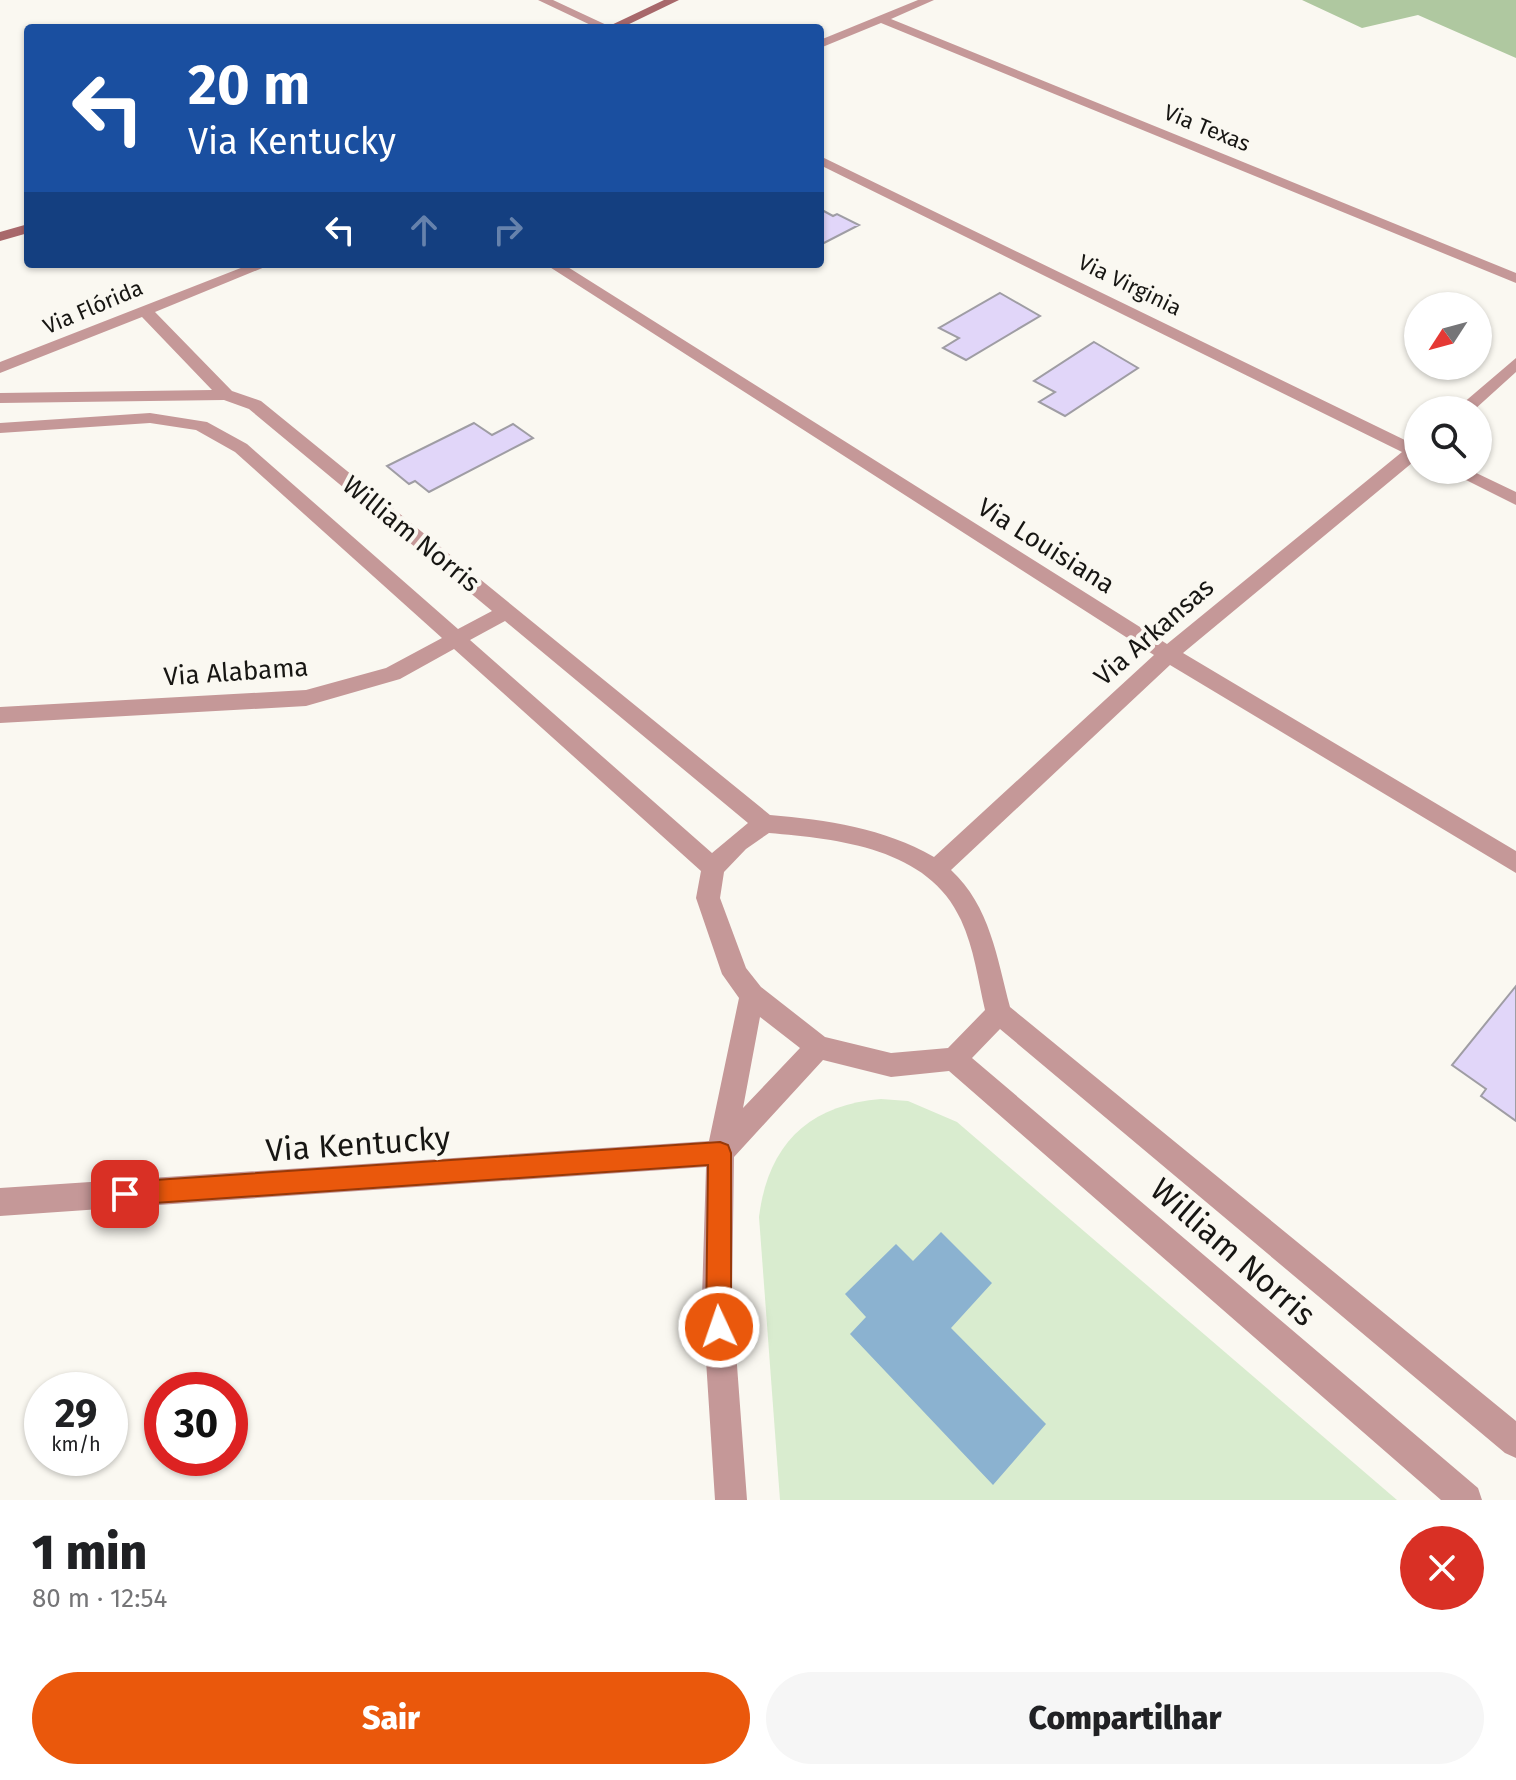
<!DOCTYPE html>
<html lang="pt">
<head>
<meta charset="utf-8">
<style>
  body { margin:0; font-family:"Fira Sans",sans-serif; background:#f6f6f6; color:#202124; height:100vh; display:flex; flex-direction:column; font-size:30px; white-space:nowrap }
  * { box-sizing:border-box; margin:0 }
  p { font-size:26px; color:#757577 }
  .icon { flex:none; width:44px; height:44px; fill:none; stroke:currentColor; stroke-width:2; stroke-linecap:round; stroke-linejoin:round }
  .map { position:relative; height:1500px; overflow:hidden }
  .side { display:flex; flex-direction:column; background:#fff; flex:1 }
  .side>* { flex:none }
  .top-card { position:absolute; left:24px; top:24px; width:800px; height:244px; border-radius:8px; box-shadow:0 2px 6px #0004; background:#1a4fa0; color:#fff; overflow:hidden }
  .needle { width:52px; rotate:234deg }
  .controls { position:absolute; left:1404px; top:292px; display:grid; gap:16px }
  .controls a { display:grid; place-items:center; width:88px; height:88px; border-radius:50%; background:#fff; box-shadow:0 2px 6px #0004; font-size:40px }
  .speed { position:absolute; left:24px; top:1372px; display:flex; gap:16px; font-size:40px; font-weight:700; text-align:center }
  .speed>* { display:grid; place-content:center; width:104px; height:104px; border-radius:50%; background:#fff; box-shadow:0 2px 6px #0004; line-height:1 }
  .speed small { font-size:20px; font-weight:400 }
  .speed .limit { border:12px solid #d22; background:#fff; color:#111 }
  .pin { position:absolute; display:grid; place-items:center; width:68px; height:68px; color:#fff; margin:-34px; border-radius:16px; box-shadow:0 4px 12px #0006 }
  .me { position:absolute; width:88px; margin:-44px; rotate:357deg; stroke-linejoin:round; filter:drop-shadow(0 0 6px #0008) }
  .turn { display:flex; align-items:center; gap:28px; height:168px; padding:0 32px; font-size:36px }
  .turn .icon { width:104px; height:104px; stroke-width:2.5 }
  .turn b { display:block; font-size:56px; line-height:68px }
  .lanes { display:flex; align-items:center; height:76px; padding:0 32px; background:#0003; justify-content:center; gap:40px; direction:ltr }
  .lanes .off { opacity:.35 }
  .round { display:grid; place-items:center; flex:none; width:84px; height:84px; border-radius:42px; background:#f6f6f6 }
  .overview { display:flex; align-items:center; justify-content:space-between; height:136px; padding:0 32px }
  h1 { font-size:48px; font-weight:800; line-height:60px }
  .cta { display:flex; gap:16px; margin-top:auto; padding:16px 32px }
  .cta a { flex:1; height:92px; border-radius:48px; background:#ea580c; color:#fff; font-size:32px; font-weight:800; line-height:92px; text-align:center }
  .cta a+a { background:#f6f6f6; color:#202124 }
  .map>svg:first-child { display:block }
  .green { fill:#d9eccf }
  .forest { fill:#afc8a0 }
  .water { fill:#8bb2d0 }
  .building { fill:#e1d6f9; stroke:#9f9da4; stroke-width:2 }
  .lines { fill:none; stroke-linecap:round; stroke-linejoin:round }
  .minor { fill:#c59898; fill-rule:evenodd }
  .secondary { fill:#a8686b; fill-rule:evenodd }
  .route { fill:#ea580c; stroke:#983908; stroke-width:2 }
  .labels { text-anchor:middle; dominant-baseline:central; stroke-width:8; stroke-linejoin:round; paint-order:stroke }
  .far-street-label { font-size:22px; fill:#171613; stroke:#faf8f1 }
  .street-label { font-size:26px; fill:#171613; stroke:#faf8f1 }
  .near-street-label { font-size:32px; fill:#171613; stroke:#faf8f1 }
</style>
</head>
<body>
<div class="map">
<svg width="1516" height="1500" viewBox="0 0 1516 1500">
  <rect width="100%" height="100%" fill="#faf8f1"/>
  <path class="green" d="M 881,1099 L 908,1101 L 957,1122 L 1397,1500 L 780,1500 L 759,1217 C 768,1144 809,1105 881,1099 Z"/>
  <path class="forest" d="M 1302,0 L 1516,0 L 1516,58 L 1418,15 L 1362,28 Z"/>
  <path class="water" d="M 941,1232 L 992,1283 L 951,1328 L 1046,1424 L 993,1485 L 850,1334 L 866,1317 L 845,1294 L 896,1244 L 913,1261 Z"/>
  <path class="building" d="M 820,209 L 833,216 L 837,214 L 859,225 L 820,245 Z
    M 1000,293 L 1040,316 L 966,360 L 943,348 L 959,338 L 939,328 Z
    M 1094,342 L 1138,368 L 1065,416 L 1039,402 L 1055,392 L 1034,381 Z
    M 474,423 L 492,435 L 513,424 L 533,438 L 429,492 L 415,481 L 409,484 L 387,466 Z
    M 1516,986 L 1516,1121 L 1481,1096 L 1486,1089 L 1452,1065 Z"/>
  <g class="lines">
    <path class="minor" d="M 538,0 L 553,0 L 613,28 L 597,28 Z
      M 918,0 L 934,0 L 891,19 L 1516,273 L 1516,283 L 881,23 L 820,48 L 820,40 Z
      M 820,156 L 1413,444 L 1418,443 L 1418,458 L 1183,653 L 1516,851 L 1516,873 L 1170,665 L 951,870 C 990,906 997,958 1010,1007 L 1516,1421 L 1516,1458 L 1505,1453 L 1000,1029 L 972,1058 L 1478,1488 L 1482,1500 L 1441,1500 L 949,1071 L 891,1077 L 823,1060 L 734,1157 L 732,1298 L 747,1500 L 715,1500 L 702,1298 L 706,1167 L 0,1216 L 0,1188 L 709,1141 L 739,998 L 722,974 L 696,898 L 701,871 L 454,649 L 400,679 L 306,706 L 0,723 L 0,707 L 306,690 L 386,668 L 442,638 L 235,452 L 196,430 L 150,423 L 0,433 L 0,423 L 150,413 L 207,422 L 247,444 L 458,629 L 492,611 L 249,409 L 224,400 L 0,403 L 0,393 L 212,390 L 142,317 L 0,373 L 0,362 L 251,264 L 272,264 L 155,312 L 232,391 L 261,401 L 770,815 C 827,820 884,828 934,857 L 1154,655 L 545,264 L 563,264 L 1167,644 L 1402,452 L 820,165 ZM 505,621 L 748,823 L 712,853 L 470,640 ZM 769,833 C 838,839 929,848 961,920 C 974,948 978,980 985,1010 L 948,1048 L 891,1053 L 825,1037 L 761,987 L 746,968 L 720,898 L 724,872 L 746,849 ZM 760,1017 L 800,1048 L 743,1108 Z
      M 1516,358 L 1516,372 L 1474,410 L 1455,410 Z
      M 1446,470 L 1470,470 L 1516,492 L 1516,505 Z"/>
    <path class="secondary" d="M 664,0 L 679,0 L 621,28 L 605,28 Z
      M 28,224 L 28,233 L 0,241 L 0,232 Z"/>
  </g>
  <path class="route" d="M 720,1142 L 728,1145 L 731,1153 L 731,1327 L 727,1335 L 719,1339 L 710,1335 L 706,1327 L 708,1165 L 125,1205 L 117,1202 L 113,1194 L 117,1186 L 125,1182 Z"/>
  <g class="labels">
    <g class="far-street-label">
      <text transform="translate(1207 128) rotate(22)">Via Texas</text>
      <text transform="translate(1130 285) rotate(26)">Via Virginia</text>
      <text transform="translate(93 307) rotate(-23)">Via Flórida</text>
    </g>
    <g class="street-label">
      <text transform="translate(411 534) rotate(39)">William Norris</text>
      <text transform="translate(1046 546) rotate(32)">Via Louisiana</text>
      <text transform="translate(1154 632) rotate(-41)">Via Arkansas</text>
      <text transform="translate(236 672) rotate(-4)">Via Alabama</text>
    </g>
    <g class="near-street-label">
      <text transform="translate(358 1144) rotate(-4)">Via Kentucky</text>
      <text transform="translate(1233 1252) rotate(41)">William Norris</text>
    </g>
  </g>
</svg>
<div class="controls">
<a><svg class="needle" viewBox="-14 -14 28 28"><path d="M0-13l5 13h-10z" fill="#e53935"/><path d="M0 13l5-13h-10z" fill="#757577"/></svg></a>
<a><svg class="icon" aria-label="search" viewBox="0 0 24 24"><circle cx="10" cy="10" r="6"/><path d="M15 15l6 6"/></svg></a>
</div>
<div class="speed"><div>29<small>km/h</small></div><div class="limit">30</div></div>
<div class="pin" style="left:125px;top:1194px;background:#d93025"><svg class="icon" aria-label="arrive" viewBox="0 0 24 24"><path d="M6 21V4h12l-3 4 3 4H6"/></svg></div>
<svg class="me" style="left:719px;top:1327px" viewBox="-20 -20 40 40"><circle r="17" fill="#ea580c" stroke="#fff" stroke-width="3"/><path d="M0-11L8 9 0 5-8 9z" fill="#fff"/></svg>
<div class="top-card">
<div class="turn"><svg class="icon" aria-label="left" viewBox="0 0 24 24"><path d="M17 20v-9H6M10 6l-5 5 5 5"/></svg><div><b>20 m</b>Via Kentucky</div></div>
<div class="lanes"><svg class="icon" aria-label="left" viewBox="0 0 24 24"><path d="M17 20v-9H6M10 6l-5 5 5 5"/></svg><svg class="icon off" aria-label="ahead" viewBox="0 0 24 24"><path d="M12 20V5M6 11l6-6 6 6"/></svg><svg class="icon off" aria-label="right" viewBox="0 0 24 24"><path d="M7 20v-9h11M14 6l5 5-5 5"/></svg></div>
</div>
</div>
<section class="side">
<div class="overview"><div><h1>1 min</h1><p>80 m · 12:54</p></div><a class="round" style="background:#d93025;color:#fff"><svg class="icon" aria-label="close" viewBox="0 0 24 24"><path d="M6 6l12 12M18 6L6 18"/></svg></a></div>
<div class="cta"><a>Sair</a><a>Compartilhar</a></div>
</section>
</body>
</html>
